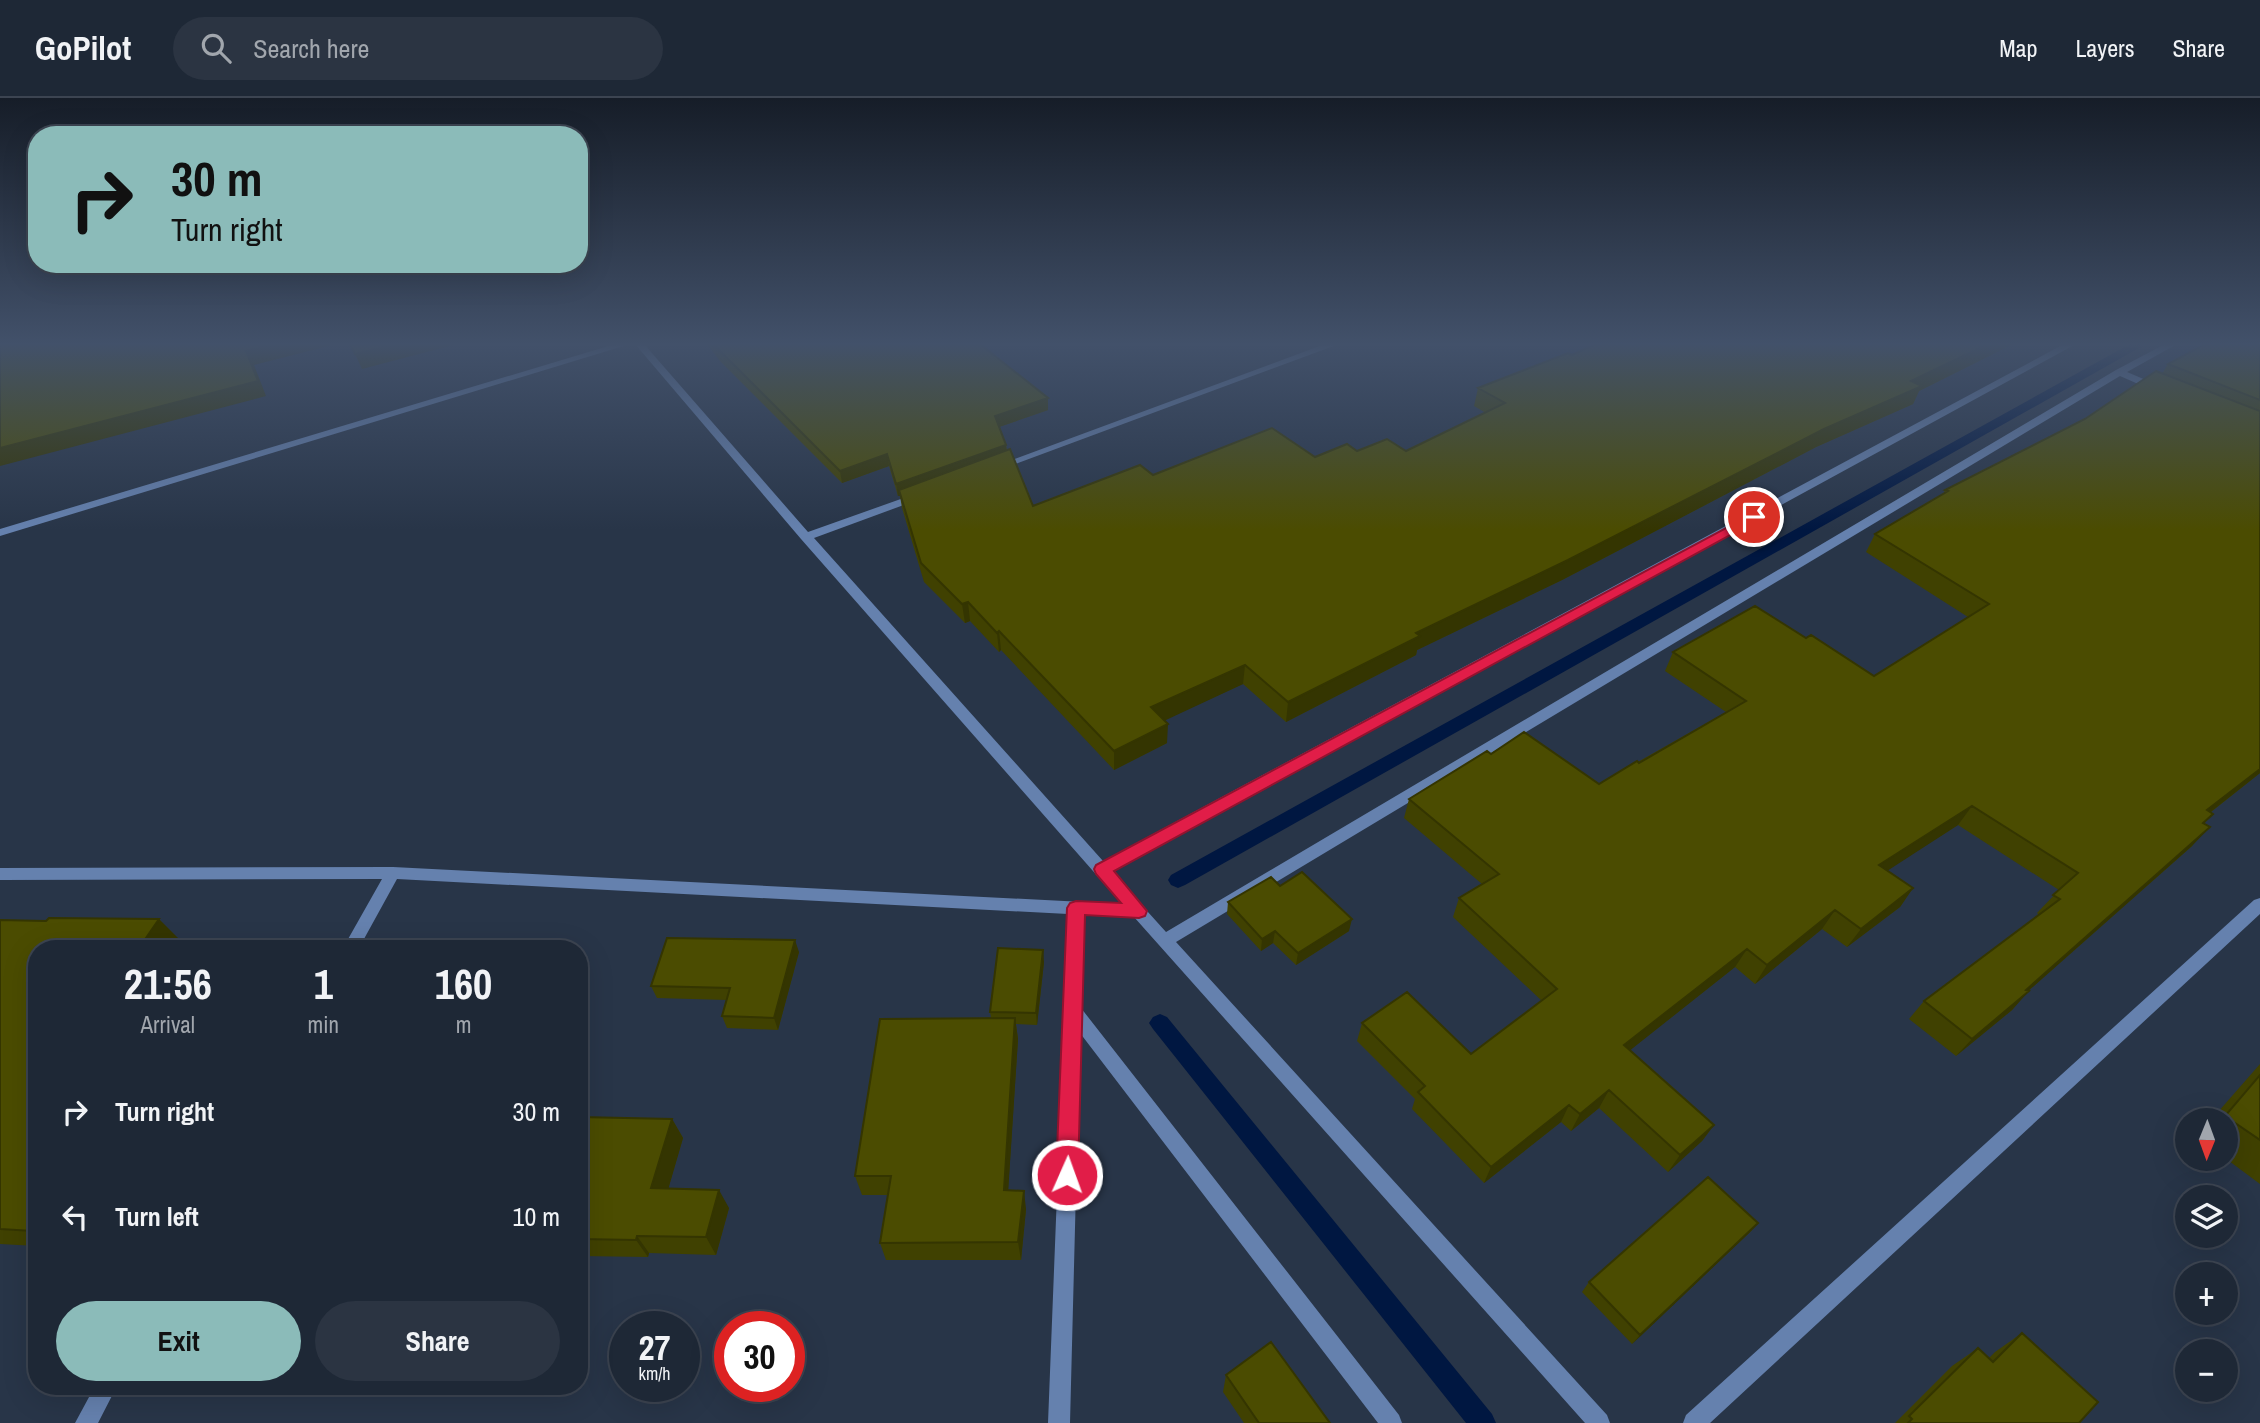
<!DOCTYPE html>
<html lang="en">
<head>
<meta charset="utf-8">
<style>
  body { margin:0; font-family:"Archivo Narrow",sans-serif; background:#2b3442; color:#f1f3f6; height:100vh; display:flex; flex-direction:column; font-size:26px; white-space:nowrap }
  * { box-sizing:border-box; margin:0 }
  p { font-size:23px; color:#a1a6ad }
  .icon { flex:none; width:38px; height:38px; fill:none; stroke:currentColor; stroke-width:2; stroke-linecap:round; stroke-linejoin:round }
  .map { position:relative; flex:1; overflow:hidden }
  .drawer { position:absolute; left:28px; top:842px; width:560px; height:455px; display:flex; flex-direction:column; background:#1e2836; border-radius:28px; box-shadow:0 7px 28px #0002,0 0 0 2px #3c4451 }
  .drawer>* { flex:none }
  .hud { position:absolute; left:28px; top:28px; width:560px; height:147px; border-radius:28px; box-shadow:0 7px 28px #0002,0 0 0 2px #3c4451; background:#8bbbb9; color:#111; overflow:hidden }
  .needle { width:46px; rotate:181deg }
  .controls { position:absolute; left:2175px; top:1010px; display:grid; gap:14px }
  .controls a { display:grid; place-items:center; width:63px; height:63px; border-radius:50%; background:#1e2836; box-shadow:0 7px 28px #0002,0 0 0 2px #3c4451; font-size:35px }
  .speed { position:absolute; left:609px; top:1213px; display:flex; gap:14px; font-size:35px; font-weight:700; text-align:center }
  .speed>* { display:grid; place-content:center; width:91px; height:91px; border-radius:50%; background:#1e2836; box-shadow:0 7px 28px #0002,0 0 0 2px #3c4451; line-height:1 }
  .speed small { font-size:18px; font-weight:400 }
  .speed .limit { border:10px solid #d22; background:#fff; color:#111 }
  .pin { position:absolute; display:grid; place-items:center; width:60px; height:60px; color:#fff; margin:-30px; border:4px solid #fff; border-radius:50%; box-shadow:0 2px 7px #0007 }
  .me { position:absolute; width:77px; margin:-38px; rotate:2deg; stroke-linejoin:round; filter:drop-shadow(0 0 5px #0008) }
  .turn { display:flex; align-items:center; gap:24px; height:147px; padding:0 28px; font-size:32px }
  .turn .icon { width:91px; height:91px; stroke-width:2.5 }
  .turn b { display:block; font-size:49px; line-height:60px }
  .eta { display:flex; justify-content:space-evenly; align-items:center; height:119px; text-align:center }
  .eta b { font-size:42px; font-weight:700; line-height:49px }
  .primary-button { display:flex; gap:14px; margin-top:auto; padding:14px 28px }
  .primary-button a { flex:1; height:80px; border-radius:42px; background:#8bbbb9; color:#111; font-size:28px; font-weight:700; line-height:80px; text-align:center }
  .primary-button a+a { background:#2b3442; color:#f1f3f6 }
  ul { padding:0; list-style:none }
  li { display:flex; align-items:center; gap:21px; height:105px; padding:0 28px }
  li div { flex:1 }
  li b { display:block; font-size:26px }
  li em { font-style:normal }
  header { display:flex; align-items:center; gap:42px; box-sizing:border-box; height:98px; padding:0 35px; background:#1e2836; border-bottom:2px solid #3c4451 }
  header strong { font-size:33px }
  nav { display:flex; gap:38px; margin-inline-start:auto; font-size:24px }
  .search { width:490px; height:63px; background:#2b3442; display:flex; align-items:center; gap:18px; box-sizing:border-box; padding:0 24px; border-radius:38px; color:#a1a6ad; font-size:26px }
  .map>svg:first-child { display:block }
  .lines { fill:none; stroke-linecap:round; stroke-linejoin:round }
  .stream { fill:#001741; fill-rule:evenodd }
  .minor { fill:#6581ae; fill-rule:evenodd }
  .wall { fill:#404101 }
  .shaded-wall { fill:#343501 }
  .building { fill:#4b4c01; stroke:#343501; stroke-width:2 }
  .route { fill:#e11d48; stroke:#92132f; stroke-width:2 }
</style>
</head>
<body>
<header>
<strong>GoPilot</strong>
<div class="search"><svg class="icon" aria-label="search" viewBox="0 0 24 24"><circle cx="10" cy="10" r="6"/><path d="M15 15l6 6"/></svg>Search here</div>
<nav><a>Map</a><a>Layers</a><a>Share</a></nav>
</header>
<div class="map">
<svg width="2260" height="1325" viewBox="0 0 2260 1325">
  <rect width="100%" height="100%" fill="#283548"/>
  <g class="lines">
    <path class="stream" d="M 2130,246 L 2146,246 L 1185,787 L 1178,790 L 1171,787 L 1168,782 L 1171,777 Z
      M 1160,916 L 1167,919 L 1492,1316 L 1496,1325 L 1466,1325 L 1153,931 L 1149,925 L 1153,919 Z"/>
    <path class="minor" d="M 615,246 L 630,246 L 0,438 L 0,431 Z
      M 635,246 L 644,246 L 808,434 L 912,397 L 920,397 L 920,401 L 814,440 L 1103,763 L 2064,246 L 2076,246 L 1111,773 L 1166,834 L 2116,272 L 2165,246 L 2177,246 L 2127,274 L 2160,288 L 2160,292 L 2152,292 L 2120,278 L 1176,844 L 1607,1317 L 1610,1325 L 1585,1325 L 1134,819 L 1084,816 L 1081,910 L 1399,1317 L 1402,1325 L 1378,1325 L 1080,935 L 1070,1325 L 1048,1325 L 1068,816 L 397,781 L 359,850 L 343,850 L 382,781 L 0,782 L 0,770 L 393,769 L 1122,806 L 801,441 Z
      M 1325,246 L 1339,246 L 1002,371 L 994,371 L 993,369 Z
      M 2260,800 L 2260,816 L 1710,1325 L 1683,1325 L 1686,1317 L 2254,802 Z
      M 95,1288 L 117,1288 L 98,1325 L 75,1325 Z"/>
  </g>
  <path class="wall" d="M 707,246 L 980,246 L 1048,300 L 1048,312 L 999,329 L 1006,347 L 1007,353 L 1033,408 L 1153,377 L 1315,359 L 1357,353 L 1406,353 L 1486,315 L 1474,308 L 1478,290 L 1572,257 L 1596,246 L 2013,246 L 1919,293 L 1913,306 L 1816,349 L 1562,482 L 1417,552 L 1416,557 L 1286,624 L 1243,586 L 1164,622 L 1167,645 L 1114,672 L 1001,552 L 999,554 L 970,523 L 965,525 L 924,484 L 902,410 L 900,398 L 898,398 L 889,368 L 842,385 L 720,263 Z
    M 2260,246 L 2260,675 L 2211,714 L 2192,748 L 2028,893 L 2012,912 L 1956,958 L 1909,921 L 1924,903 L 2039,817 L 2037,815 L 2059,792 L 1958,727 L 1887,772 L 1913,790 L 1900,809 L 1847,849 L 1822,831 L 1755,886 L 1735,869 L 1630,952 L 1714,1027 L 1702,1043 L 1668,1074 L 1599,1010 L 1571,1033 L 1561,1024 L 1484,1085 L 1412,1011 L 1415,1001 L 1357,943 L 1362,925 L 1471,956 L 1542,903 L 1453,819 L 1459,800 L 1482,786 L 1404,720 L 1409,701 L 1491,656 L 1599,686 L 1726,614 L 1665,573 L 1673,554 L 1874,578 L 1968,519 L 1866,454 L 1875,436 L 1943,397 L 1945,392 L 2085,321 L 2162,276 L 2168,266 Z
    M 1228,804 L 1349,833 L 1296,867 L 1273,845 L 1261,853 L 1227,816 Z
    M 0,822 L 178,840 L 37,850 L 37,1148 L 0,1146 Z
    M 799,854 L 778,932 L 727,930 L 722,918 L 727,902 L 657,900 L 651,888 Z
    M 1044,864 L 1037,927 L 1016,926 L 1018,941 L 1008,1092 L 1026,1111 L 1021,1162 L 886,1162 L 880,1145 L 888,1097 L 862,1097 L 855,1078 L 991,920 L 990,914 Z
    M 2260,966 L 2260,1086 L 2225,1060 L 2226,1060 L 2226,1022 L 2211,1022 Z
    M 579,1019 L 672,1021 L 683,1040 L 668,1091 L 729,1110 L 716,1157 L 649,1155 L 648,1159 L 579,1158 Z
    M 1758,1125 L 1749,1135 L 1632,1246 L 1582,1194 L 1589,1184 Z
    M 2022,1235 L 2079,1325 L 1895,1325 L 1952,1268 L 1978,1250 L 1989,1260 L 1995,1254 Z
    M 1226,1277 L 1330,1325 L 1244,1325 L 1223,1294 Z"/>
  <path class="shaded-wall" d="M 273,246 L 336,246 L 254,267 L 266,298 L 0,368 L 0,350 L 246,253 Z
    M 395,246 L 457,246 L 362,271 L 355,256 Z
    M 1988,246 L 2013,246 L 1919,293 L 1913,306 L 1816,349 L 1562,482 L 1417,552 L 1416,557 L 1286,624 L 1288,604 L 1416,535 L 1911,283 Z
    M 1048,300 L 1048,312 L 996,330 L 995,318 Z
    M 1006,347 L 1007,359 L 899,392 L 900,398 L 898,398 L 896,386 Z
    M 887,356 L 889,368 L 842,385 L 840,373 Z
    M 968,504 L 970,523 L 965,525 L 962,506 Z
    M 999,533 L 1001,552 L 999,554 L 997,535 Z
    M 1245,567 L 1243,586 L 1151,629 L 1151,609 Z
    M 1168,626 L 1167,645 L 1114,672 L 1114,653 Z
    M 2260,671 L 2260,675 L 2189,731 L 2207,712 Z
    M 1972,708 L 1958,727 L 1867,786 L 1879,767 Z
    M 2210,729 L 2192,748 L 2009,910 L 2026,892 Z
    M 1913,790 L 1900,809 L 1847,849 L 1861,831 Z
    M 1835,812 L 1822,831 L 1755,886 L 1767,867 Z
    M 159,821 L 178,840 L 171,850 L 139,850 Z
    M 1352,821 L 1349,833 L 1296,867 L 1298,855 Z
    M 1275,833 L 1273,845 L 1261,853 L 1262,841 Z
    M 795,842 L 799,854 L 778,932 L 774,920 Z
    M 1747,851 L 1735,869 L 1614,965 L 1624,947 Z
    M 1043,852 L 1044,864 L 1037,927 L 1036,915 Z
    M 2029,893 L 2012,912 L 1956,958 L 1972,941 Z
    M 1015,920 L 1018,941 L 1007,1111 L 1004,1092 Z
    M 1609,992 L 1599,1010 L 1571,1033 L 1580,1016 Z
    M 1569,1007 L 1561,1024 L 1484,1085 L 1491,1069 Z
    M 672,1021 L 683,1040 L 663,1109 L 651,1090 Z
    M 1714,1027 L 1702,1043 L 1668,1074 L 1680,1057 Z
    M 719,1092 L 729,1110 L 716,1157 L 706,1139 Z
    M 1024,1093 L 1026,1111 L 1021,1162 L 1018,1144 Z
    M 1758,1125 L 1749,1135 L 1632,1246 L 1640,1237 Z
    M 637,1138 L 649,1155 L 648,1159 L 636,1142 Z"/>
  <path class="building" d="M 0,246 L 273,246 L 246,253 L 258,283 L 0,350 Z
    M 350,246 L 395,246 L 355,256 Z
    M 713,246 L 980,246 L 1048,300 L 995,318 L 1006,347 L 896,386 L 887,356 L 840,373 Z
    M 1596,246 L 1988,246 L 1911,283 L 1922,288 L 1824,331 L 1568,462 L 1416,535 L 1420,538 L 1288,604 L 1245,567 L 1151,609 L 1168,626 L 1114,653 L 999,533 L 997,535 L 968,504 L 962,506 L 921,465 L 899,392 L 1010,351 L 1033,408 L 1140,367 L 1153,377 L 1272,330 L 1315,359 L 1347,346 L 1357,353 L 1387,341 L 1406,353 L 1505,305 L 1478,290 L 1568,255 L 1572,257 Z
    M 2205,246 L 2260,246 L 2260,302 L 2168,266 Z
    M 2156,273 L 2260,313 L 2260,671 L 2207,712 L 2213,716 L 2203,725 L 2210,729 L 2026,892 L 2029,893 L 1972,941 L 1924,903 L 2060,801 L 2053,797 L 2078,775 L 1972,708 L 1879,767 L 1913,790 L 1861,831 L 1835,812 L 1767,867 L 1747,851 L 1624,947 L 1714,1027 L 1680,1057 L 1609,992 L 1580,1016 L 1569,1007 L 1491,1069 L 1418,994 L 1425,988 L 1362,925 L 1407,894 L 1471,956 L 1557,891 L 1459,800 L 1499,776 L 1409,701 L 1487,653 L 1491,656 L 1524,634 L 1599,686 L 1637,663 L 1639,665 L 1746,603 L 1673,554 L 1755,508 L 1806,540 L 1811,537 L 1874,578 L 1989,506 L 1875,436 L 1948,393 L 1945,392 L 2085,321 Z
    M 1302,774 L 1352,821 L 1298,855 L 1275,833 L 1262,841 L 1228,804 L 1271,779 L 1280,788 Z
    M 49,820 L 159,821 L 139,850 L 37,850 L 37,1127 L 33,1133 L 0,1131 L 0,822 L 46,823 Z
    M 667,840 L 795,842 L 774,920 L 722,918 L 730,890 L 651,888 Z
    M 998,850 L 1043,852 L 1036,915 L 990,914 Z
    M 1015,920 L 1004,1092 L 1024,1093 L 1018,1144 L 880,1145 L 891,1078 L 855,1078 L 880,921 Z
    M 2260,977 L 2260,1042 L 2225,1018 Z
    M 579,1019 L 672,1021 L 651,1090 L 719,1092 L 706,1139 L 637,1138 L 636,1142 L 579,1141 Z
    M 1708,1079 L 1758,1125 L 1640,1237 L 1589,1184 Z
    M 2022,1235 L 2098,1304 L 2079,1325 L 1908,1325 L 1912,1321 L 1909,1318 L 1978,1250 L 1993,1264 Z
    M 1271,1244 L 1330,1325 L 1259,1325 L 1226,1277 Z"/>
  <linearGradient id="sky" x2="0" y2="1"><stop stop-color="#161d28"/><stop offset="0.57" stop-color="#42516a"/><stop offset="1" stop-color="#42516a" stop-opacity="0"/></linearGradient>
  <rect width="2260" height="432" fill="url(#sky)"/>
  <path class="route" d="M 1754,415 L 1758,416 L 1758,422 L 1114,773 L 1147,813 L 1145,818 L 1139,820 L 1085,817 L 1078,1077 L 1074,1084 L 1067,1087 L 1060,1084 L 1056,1077 L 1067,810 L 1070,805 L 1076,803 L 1121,805 L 1096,776 L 1094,771 L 1096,767 Z"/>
</svg>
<div class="controls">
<a><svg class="needle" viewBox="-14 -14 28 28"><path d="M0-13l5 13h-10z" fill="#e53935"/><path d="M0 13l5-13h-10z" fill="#a1a6ad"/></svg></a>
<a><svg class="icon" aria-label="layers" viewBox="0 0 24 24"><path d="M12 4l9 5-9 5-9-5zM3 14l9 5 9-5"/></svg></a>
<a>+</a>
<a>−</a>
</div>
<div class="speed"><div>27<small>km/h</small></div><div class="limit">30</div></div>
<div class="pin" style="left:1754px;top:419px;background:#d93025"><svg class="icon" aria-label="arrive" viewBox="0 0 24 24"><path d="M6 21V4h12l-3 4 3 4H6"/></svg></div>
<svg class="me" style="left:1067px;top:1077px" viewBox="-20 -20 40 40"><circle r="17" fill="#e11d48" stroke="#fff" stroke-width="3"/><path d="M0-11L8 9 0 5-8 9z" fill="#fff"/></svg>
<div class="hud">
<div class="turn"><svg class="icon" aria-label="right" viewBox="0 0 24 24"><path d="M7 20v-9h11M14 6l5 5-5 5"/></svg><div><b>30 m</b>Turn right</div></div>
</div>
<section class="drawer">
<div class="eta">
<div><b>21:56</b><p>Arrival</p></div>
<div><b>1</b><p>min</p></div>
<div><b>160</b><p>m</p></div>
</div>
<ul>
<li><svg class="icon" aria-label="right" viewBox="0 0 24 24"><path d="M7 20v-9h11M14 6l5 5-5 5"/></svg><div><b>Turn right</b></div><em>30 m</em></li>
<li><svg class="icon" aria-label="left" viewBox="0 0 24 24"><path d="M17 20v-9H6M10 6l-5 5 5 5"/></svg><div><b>Turn left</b></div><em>10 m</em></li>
</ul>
<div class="primary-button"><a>Exit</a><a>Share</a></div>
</section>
</div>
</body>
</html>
